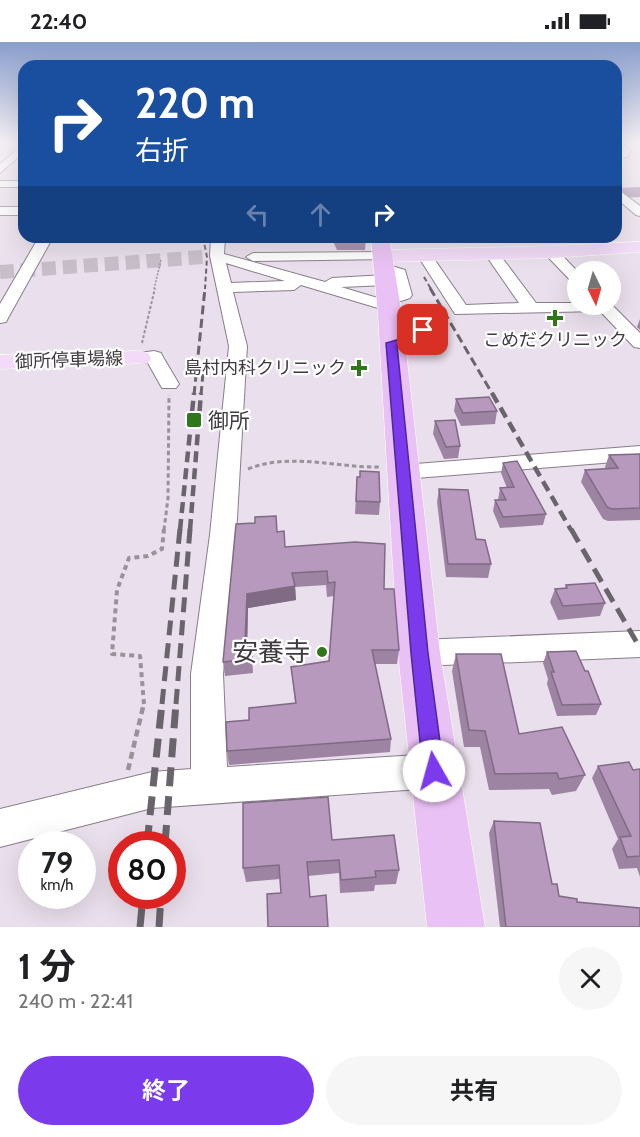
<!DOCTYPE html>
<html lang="ja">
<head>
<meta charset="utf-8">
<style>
  body { margin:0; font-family:Cabin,"Noto Sans JP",sans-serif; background:#f6f6f6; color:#202124; height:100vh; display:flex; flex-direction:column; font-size:22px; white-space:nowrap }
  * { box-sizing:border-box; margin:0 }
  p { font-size:20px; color:#757577 }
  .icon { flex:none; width:33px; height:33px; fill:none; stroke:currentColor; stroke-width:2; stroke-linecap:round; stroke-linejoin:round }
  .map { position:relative; height:885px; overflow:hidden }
  .details { display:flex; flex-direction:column; background:#fff; flex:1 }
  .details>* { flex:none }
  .top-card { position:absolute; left:18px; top:18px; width:604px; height:183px; border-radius:18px; box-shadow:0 6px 24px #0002; background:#1a4fa0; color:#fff; overflow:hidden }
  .needle { width:39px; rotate:175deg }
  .fabs { position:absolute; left:567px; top:219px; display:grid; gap:12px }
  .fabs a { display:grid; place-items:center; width:54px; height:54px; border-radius:50%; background:#fff; box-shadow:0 6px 24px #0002; font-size:30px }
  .speed { position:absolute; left:18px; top:789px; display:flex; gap:12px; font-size:30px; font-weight:700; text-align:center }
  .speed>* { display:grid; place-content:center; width:78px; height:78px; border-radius:50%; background:#fff; box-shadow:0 6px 24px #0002; line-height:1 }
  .speed small { font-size:15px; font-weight:400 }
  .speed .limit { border:9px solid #d22; background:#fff; color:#111 }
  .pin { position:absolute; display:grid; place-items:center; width:51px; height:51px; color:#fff; margin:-26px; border-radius:12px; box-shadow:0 3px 9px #0006 }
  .me { position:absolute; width:66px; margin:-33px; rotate:353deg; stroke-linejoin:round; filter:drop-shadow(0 0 4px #0008) }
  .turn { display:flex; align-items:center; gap:21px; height:126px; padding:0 18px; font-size:27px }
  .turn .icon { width:78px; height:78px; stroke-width:2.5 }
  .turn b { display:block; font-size:42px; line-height:51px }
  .lanes { display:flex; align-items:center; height:57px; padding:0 18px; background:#0003; justify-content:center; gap:30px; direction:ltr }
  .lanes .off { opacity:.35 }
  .round { display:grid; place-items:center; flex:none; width:63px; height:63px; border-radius:32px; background:#f6f6f6 }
  .summary { display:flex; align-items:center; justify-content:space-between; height:102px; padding:0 18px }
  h1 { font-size:36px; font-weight:700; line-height:45px }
  .action { display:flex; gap:12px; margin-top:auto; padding:12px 18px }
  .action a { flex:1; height:69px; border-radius:36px; background:#7c3aed; color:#fff; font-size:24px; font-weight:700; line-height:69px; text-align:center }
  .action a+a { background:#f6f6f6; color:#202124 }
  .status { display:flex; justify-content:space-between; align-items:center; height:42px; padding:0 30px; background:#fff; direction:ltr }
  .status svg { height:16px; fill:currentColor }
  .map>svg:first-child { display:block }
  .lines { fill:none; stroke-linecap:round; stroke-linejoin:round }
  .river { fill:#9a7da1; fill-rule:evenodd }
  .minor-tunnel { stroke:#c8bec9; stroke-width:14; stroke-dasharray:14 7; stroke-linecap:butt }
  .minor-casing { stroke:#887e8a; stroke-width:2 }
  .major-casing { stroke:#fff; stroke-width:1 }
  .highway-casing { stroke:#fff; stroke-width:1 }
  .path-far4 { stroke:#9a929b; stroke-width:1.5; stroke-dasharray:2 1.5; stroke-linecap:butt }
  .path-far3 { stroke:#9a929b; stroke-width:2; stroke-dasharray:3 2; stroke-linecap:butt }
  .path-far2 { stroke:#9a929b; stroke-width:3; stroke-dasharray:4.5 3; stroke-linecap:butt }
  .path-far1 { stroke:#9a929b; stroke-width:4; stroke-dasharray:5 4; stroke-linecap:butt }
  .path { stroke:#9a929b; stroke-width:4.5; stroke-dasharray:7 4.5; stroke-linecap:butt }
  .minor { fill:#fff; fill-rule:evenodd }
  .major { fill:#f2daf8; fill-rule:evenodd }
  .highway { fill:#eac1f4; fill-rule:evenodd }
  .rail-far4 { stroke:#6a646c; stroke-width:2; stroke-dasharray:5 3; stroke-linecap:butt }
  .rail-far3 { stroke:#6a646c; stroke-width:3; stroke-dasharray:9 4.5; stroke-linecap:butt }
  .rail-far2 { stroke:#6a646c; stroke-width:4.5; stroke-dasharray:11 6; stroke-linecap:butt }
  .rail-far1 { stroke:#6a646c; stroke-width:5; stroke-dasharray:15 8; stroke-linecap:butt }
  .rail { stroke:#6a646c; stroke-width:7; stroke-dasharray:19 10; stroke-linecap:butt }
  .wall { fill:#9d84a3 }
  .shaded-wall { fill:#806b85 }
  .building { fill:#b799be; stroke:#806b85; stroke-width:1.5 }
  .route { fill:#7c3aed; stroke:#51269a; stroke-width:1.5 }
  .poi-dot { fill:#30771a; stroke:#fff; stroke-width:2 }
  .labels { text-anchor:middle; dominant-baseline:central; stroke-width:4.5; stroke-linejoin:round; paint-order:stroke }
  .far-poi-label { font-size:18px; fill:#3e3a3f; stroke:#fff }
  .far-street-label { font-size:18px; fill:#3e3a3f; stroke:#fff }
  .poi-label { font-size:21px; fill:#3e3a3f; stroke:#fff; text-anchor:start }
  .near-poi-label { font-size:26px; fill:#3e3a3f; stroke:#fff; text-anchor:end }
</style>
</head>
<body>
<div class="status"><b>22:40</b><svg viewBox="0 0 49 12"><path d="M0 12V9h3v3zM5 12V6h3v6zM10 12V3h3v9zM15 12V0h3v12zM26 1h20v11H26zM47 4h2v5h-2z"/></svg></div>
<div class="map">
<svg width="640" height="885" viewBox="0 0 640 885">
  <rect width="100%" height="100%" fill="#eadfec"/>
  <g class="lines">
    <path class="river" d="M 640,145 L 640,155 L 616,156 L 616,146 Z"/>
    <path class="minor-tunnel" d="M 0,230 L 217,214"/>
    <g class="minor-casing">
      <path id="minor" d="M 616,100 L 631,109 L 627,115 L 616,117 L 616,111 L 620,110 L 616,107 Z
        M 24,102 L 24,110 L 0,131 L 0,122 Z
        M 0,139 L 24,139 L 24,145 L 0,145 Z
        M 616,146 L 640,164 L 640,174 L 636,173 L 616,156 Z
        M 0,165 L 24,165 L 24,173 L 0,173 Z
        M 39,195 L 53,195 L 8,276 L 6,280 L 0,281 L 0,262 Z
        M 211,195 L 225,195 L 224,212 L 325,240 L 332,236 L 386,233 L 394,238 L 393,234 L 380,229 L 378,226 L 385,222 L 405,228 L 412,253 L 410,256 L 395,261 L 397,264 L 391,268 L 420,275 L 432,288 L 424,299 L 391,306 L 385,305 L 382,301 L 385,297 L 412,291 L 414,289 L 408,283 L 384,277 L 382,273 L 388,269 L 301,243 L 294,248 L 233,250 L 247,304 L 236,493 L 223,632 L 227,725 L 434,712 L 447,717 L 452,729 L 447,741 L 434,746 L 152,766 L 0,805 L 0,767 L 152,730 L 191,727 L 191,632 L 210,493 L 229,304 L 210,214 ZM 226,221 L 285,239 L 231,241 ZM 394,238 L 396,250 L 381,257 L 341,245 L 386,243 Z
        M 551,206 L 556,207 L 578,230 L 578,242 L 573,241 L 546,213 L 544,210 Z
        M 492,208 L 497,209 L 536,261 L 610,261 L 640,291 L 640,306 L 634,305 L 600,269 L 455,272 L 418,214 L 425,210 L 430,211 L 466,263 L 519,261 L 485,212 Z
        M 383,210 L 388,211 L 390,214 L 388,217 L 253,219 L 246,215 L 253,211 Z
        M 154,309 L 161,311 L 163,315 L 179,342 L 176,346 L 162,346 L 148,321 L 132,320 L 130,316 L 132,312 Z
        M 640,404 L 640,418 L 403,437 L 395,435 L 391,430 L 395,425 L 403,423 Z
        M 640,589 L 640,615 L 419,624 L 408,620 L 403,611 L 408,602 L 419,598 Z"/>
    </g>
    <g class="major-casing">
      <path id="major" d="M 640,200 L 640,210 L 551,216 L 383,220 L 376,218 L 374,214 L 376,210 L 383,208 L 551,204 Z
        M 139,309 L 148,311 L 151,316 L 148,321 L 0,327 L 0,313 Z"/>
    </g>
    <g class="highway-casing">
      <path id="highway" d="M 371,195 L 389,195 L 402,273 L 440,611 L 485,885 L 427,885 L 398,611 L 378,273 Z"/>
    </g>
    <path class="path-far4" d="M 154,247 L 161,218"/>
    <path class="path-far3" d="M 142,301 L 155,246"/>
    <path class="path-far2" d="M 248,427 C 291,410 336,426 380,425
      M 164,488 L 168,456 L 169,353"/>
    <path class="path-far1" d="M 144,662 L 140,614 L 112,612 L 117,548 L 129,516 L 148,514 L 162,507 L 164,487"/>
    <path class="path" d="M 128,728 L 144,661"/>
    <use href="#minor" class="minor"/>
    <use href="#major" class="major"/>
    <use href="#highway" class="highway"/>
    <path class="rail-far4" d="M 203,195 L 207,215 L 205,247
      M 424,235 L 431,247"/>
    <path class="rail-far3" d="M 430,246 L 493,353
      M 194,353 L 205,246
      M 201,353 L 203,331"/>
    <path class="rail-far2" d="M 492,351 L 571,488
      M 180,488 L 194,351
      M 190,488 L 201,351"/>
    <path class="rail-far1" d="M 571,487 L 640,606
      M 162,662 L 180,487
      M 176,662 L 190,487"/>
    <path class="rail" d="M 147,802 L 162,661
      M 165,802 L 176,661
      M 140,885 L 143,854
      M 159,885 L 161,854"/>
  </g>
  <path class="wall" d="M 331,195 L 366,195 L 365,208 L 337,208 Z
    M 640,277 L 640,288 L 637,285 Z
    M 456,357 L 497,369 L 495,382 L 461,384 L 454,369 Z
    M 435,379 L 460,404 L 458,416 L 444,417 L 433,392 Z
    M 640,412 L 640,478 L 608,479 L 603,477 L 581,440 L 585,428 L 606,427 L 605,425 L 609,413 Z
    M 503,421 L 546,472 L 543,483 L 500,486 L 493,469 L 495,458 L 498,458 L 500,446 L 507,446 L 501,431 Z
    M 357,435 L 380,460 L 379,473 L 355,472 Z
    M 439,447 L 476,497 L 491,522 L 488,536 L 446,535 L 437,460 Z
    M 277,490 L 285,505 L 384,547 L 399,608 L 397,622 L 375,622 L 391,697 L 390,710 L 229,723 L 227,709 L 249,678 L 295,661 L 291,625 L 329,619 L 334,554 L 327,555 L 326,543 L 295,545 L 296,558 L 248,566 L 247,600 L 252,614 L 253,631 L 225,634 L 223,620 Z
    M 566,543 L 605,561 L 600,574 L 558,578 L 550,560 L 555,547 L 565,546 Z
    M 547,610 L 585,629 L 601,662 L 596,673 L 557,674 L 547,642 L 548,637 L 543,621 Z
    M 456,612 L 519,692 L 585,733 L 576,749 L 552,753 L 549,747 L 489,748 L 480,705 L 464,705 L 452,629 Z
    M 598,724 L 633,728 L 640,727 L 640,835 L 637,826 L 619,827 L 612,807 L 618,797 L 592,736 Z
    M 494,779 L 552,842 L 559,854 L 577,860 L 640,885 L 500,885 L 489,791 Z
    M 332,798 L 399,828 L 396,842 L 375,843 L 374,849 L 340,851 L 339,831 L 308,834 L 310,855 L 328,885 L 281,851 L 280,837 L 246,840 L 243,826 Z"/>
  <path class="shaded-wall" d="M 295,544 L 296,558 L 248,566 L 247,614 L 245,600 L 247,552 Z"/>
  <path class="building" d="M 489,355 L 497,369 L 463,371 L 456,357 Z
    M 455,378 L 460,404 L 446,405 L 435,379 Z
    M 640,412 L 640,466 L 612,467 L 607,465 L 585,428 L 618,426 L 609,413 Z
    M 517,419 L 546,472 L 503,475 L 495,458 L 506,458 L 500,446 L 514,445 L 503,421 Z
    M 360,429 L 379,430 L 380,460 L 356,459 L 357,435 L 360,435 Z
    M 439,447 L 468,448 L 476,497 L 485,498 L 491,522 L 448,522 Z
    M 276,474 L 277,490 L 284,489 L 285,505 L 355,500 L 385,502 L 384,547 L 394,547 L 399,608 L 372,608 L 391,697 L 227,709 L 226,680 L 249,678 L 249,666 L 296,661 L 291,625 L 329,619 L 335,540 L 328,541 L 327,529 L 292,531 L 295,544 L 247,552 L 245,600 L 251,600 L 252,617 L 223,620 L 236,482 L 255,481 L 255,475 Z
    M 595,541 L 605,561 L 563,564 L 555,547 L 567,546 L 566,543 Z
    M 576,609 L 585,629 L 588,629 L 601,662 L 562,663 L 551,630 L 554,630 L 547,610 Z
    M 456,612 L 501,612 L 519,692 L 562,685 L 585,733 L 559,737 L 557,731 L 495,732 L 485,689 L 469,688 Z
    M 629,720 L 633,728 L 640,727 L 640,814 L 627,815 L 620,795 L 631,794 L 598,724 Z
    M 328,755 L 332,798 L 394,793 L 399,828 L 375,829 L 376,835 L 341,838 L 339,818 L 307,820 L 310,855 L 326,853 L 328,885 L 268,885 L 267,852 L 281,851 L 279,823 L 243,826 L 243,761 Z
    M 494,779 L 540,781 L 552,842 L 557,842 L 559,854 L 577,857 L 577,860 L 640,866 L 640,885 L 506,885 Z"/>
  <linearGradient id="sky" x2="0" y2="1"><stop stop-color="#899ecc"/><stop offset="0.45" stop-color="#f6f1f6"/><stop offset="1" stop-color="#f6f1f6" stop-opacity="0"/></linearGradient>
  <rect width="640" height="224" fill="url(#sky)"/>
  <path class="route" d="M 423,285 L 428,288 L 422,297 L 397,303 L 428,611 L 444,729 L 441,736 L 434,739 L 426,736 L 423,729 L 411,611 L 386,301 L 414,293 L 419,286 Z"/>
  <g class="poi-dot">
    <path d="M552 267h6v6h6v6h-6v6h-6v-6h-6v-6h6z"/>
    <path d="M356 317h6v6h6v6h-6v6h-6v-6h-6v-6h6z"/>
    <rect x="186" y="370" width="16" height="16" rx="3"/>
    <circle cx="322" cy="610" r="6"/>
  </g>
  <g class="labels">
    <g class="far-poi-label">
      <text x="555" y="298">こめだクリニック</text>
      <text x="346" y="326" text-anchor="end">島村内科クリニック</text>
    </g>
    <g class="far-street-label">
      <text transform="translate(69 318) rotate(-2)">御所停車場線</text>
    </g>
    <g class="poi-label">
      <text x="208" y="378">御所</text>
    </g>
    <g class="near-poi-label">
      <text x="310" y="610">安養寺</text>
    </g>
  </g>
</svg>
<div class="fabs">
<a><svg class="needle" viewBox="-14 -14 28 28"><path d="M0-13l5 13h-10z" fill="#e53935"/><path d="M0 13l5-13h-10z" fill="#757577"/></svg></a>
</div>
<div class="speed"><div>79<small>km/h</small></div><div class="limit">80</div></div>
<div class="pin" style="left:423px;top:288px;background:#d93025"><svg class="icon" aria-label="arrive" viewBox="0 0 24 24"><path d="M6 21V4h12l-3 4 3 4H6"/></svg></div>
<svg class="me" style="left:434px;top:729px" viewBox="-20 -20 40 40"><circle r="19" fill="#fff"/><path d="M0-13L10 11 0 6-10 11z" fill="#7c3aed"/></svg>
<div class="top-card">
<div class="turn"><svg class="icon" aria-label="right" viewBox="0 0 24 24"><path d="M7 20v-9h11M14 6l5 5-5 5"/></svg><div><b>220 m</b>右折</div></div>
<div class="lanes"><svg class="icon off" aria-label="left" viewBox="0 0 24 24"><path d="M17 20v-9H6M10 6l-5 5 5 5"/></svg><svg class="icon off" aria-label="ahead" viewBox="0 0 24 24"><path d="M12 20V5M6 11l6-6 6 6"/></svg><svg class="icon" aria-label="right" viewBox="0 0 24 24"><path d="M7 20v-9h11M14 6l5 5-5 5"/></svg></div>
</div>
</div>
<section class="details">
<div class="summary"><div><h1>1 分</h1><p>240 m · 22:41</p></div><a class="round"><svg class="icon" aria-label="close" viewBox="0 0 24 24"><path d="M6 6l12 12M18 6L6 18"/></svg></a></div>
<div class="action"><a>終了</a><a>共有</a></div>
</section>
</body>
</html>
